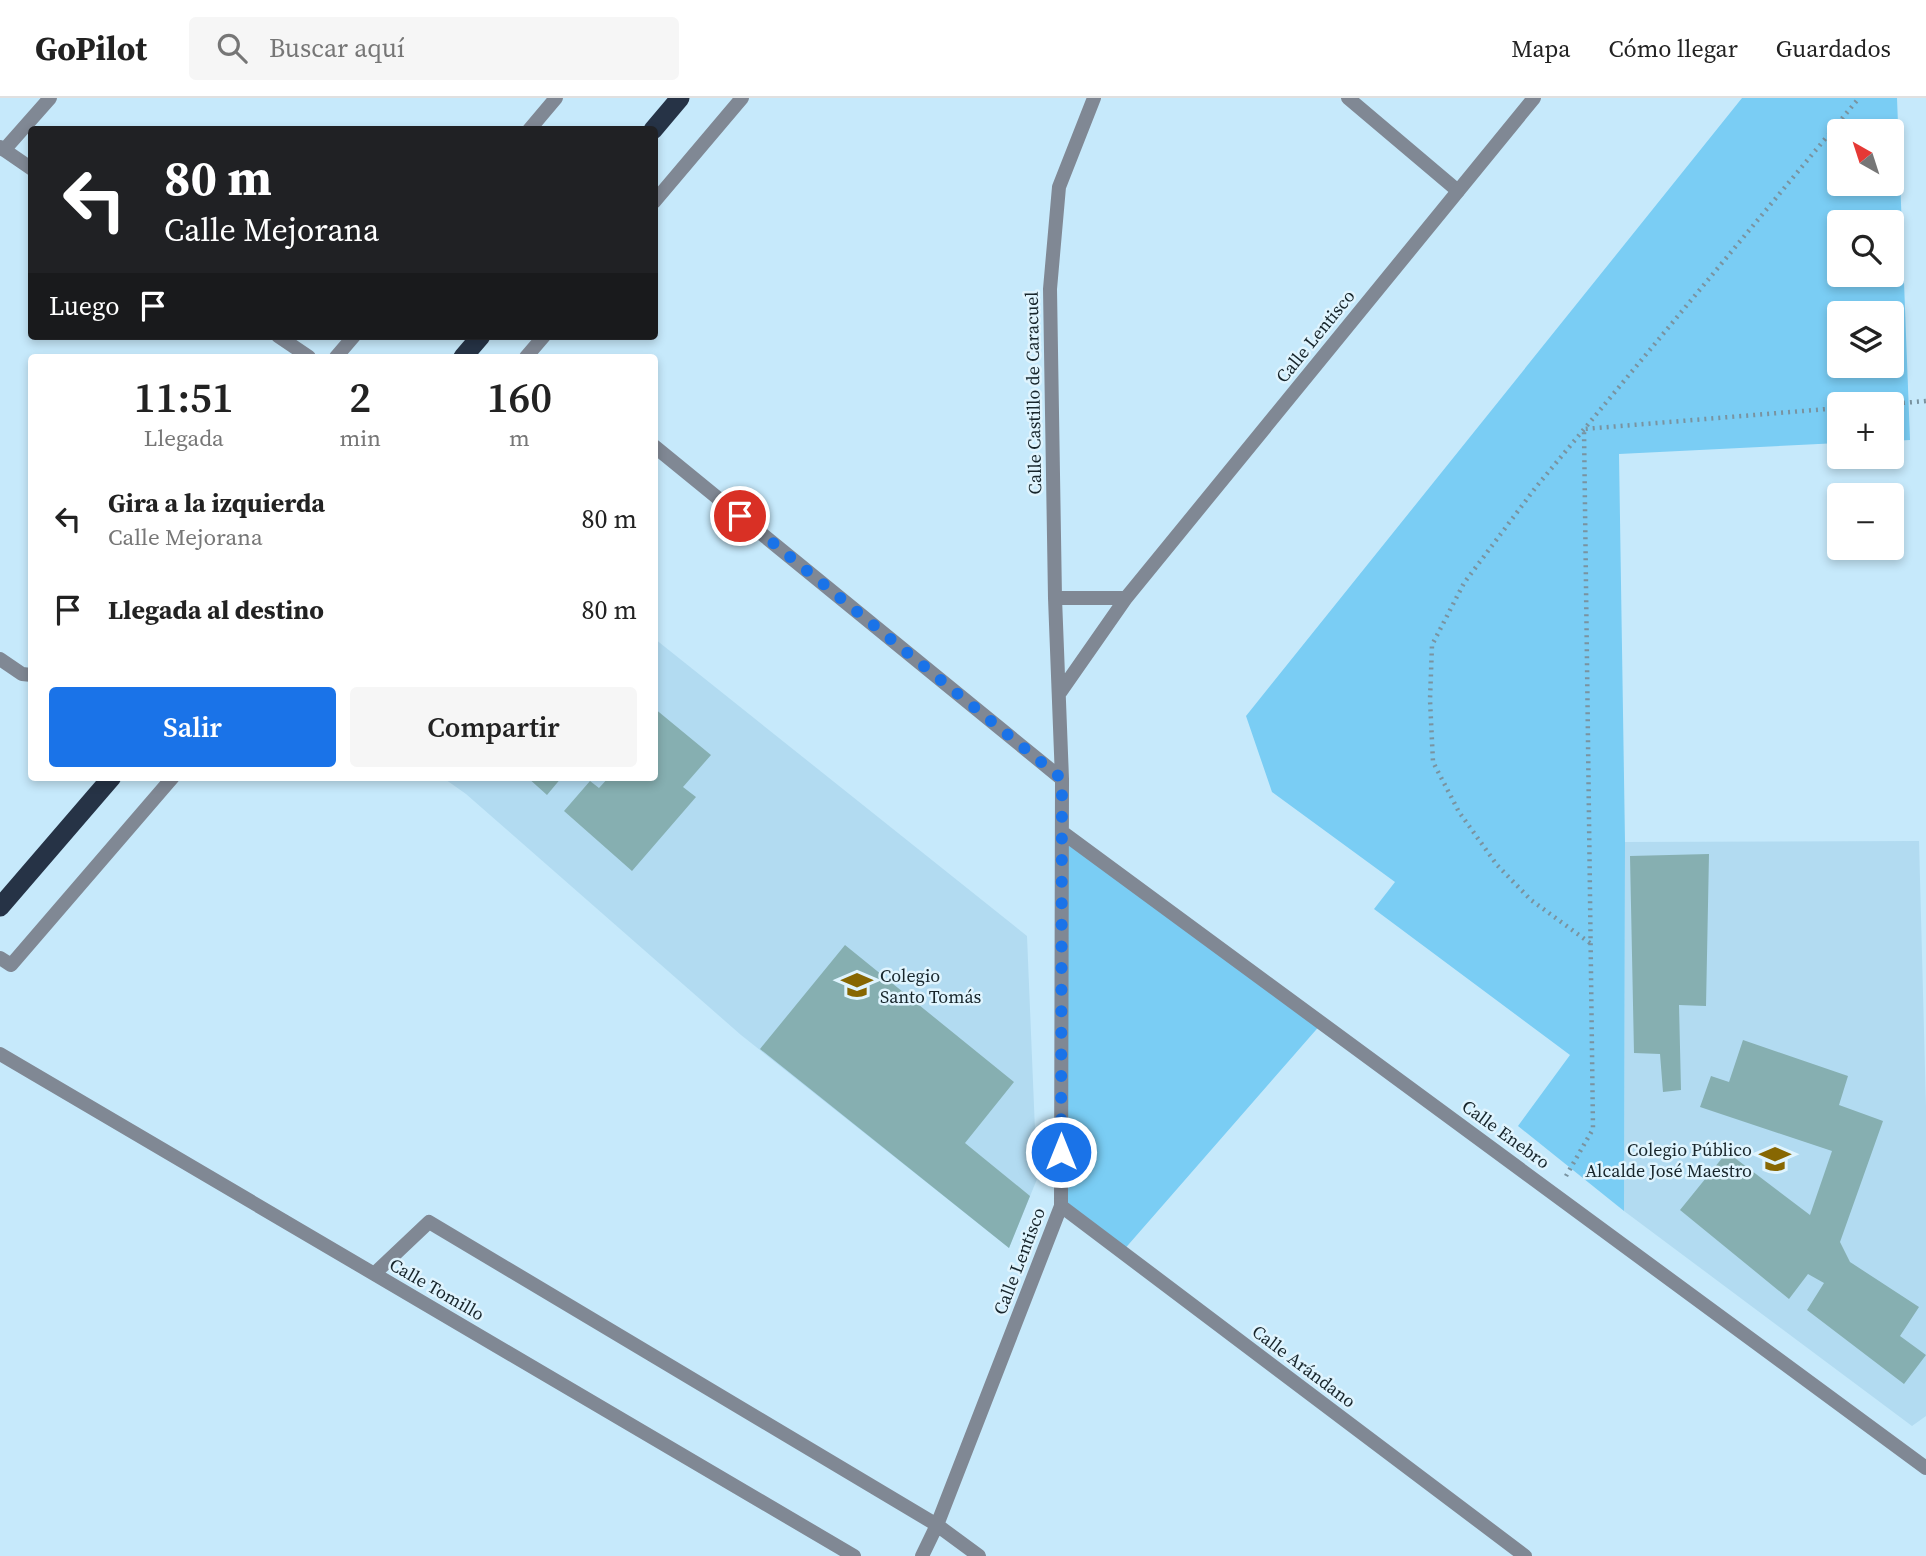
<!DOCTYPE html>
<html lang="es">
<head>
<meta charset="utf-8">
<style>
  body { margin:0; font-family:"Source Serif 4",serif; background:#f6f6f6; color:#222; height:100vh; display:flex; flex-direction:column; font-size:26px; white-space:nowrap }
  * { box-sizing:border-box; margin:0 }
  p { font-size:23px; color:#767676 }
  .icon { flex:none; width:38px; height:38px; fill:none; stroke:currentColor; stroke-width:2; stroke-linecap:round; stroke-linejoin:round }
  .map { position:relative; flex:1; overflow:hidden }
  .side { position:absolute; left:28px; top:256px; width:630px; height:427px; display:flex; flex-direction:column; background:#fff; border-radius:7px; box-shadow:0 4px 10px #0003 }
  .side>* { flex:none }
  .hud { position:absolute; left:28px; top:28px; width:630px; height:214px; border-radius:7px; box-shadow:0 4px 10px #0003; background:#202124; color:#fff; overflow:hidden }
  .needle { width:46px; rotate:321deg }
  .buttons { position:absolute; left:1827px; top:21px; display:grid; gap:14px }
  .buttons a { display:grid; place-items:center; width:77px; height:77px; border-radius:7px; background:#fff; box-shadow:0 4px 10px #0003; font-size:35px }
  .pin { position:absolute; display:grid; place-items:center; width:60px; height:60px; color:#fff; margin:-30px; border:4px solid #fff; border-radius:50%; box-shadow:0 2px 7px #0007 }
  .me { position:absolute; width:77px; margin:-38px; rotate:0deg; stroke-linejoin:round; filter:drop-shadow(0 0 5px #0008) }
  .turn { display:flex; align-items:center; gap:24px; height:147px; padding:0 21px; font-size:32px }
  .turn .icon { width:91px; height:91px; stroke-width:2.5 }
  .turn b { display:block; font-size:49px; line-height:60px }
  .then { display:flex; align-items:center; height:66px; padding:0 21px; background:#0003; gap:14px; font-size:26px }
  .eta { display:flex; justify-content:space-evenly; align-items:center; height:119px; text-align:center }
  .eta b { font-size:42px; font-weight:600; line-height:49px }
  .action { display:flex; gap:14px; margin-top:auto; padding:14px 21px }
  .action a { flex:1; height:80px; border-radius:7px; background:#1a73e8; color:#fff; font-size:28px; font-weight:600; line-height:80px; text-align:center }
  .action a+a { background:#f6f6f6; color:#222 }
  ul { padding:0; list-style:none }
  li { display:flex; align-items:center; gap:21px; height:91px; padding:0 21px }
  li div { flex:1 }
  li b { display:block; font-size:26px }
  li em { font-style:normal }
  header { display:flex; align-items:center; gap:42px; box-sizing:border-box; height:98px; padding:0 35px; background:#fff; border-bottom:2px solid #e0e0e0 }
  header strong { font-size:33px }
  nav { display:flex; gap:38px; margin-inline-start:auto; font-size:24px }
  .search { width:490px; height:63px; background:#f6f6f6; display:flex; align-items:center; gap:18px; box-sizing:border-box; padding:0 24px; border-radius:7px; color:#767676; font-size:26px }
  .map>svg:first-child { display:block }
  .built { fill:#b2dbf1 }
  .green { fill:#7acdf4; fill-rule:evenodd }
  .building { fill:#86afb1 }
  .lines { fill:none; stroke-linecap:round; stroke-linejoin:round }
  .path { stroke:#7993a0; stroke-width:4.5; stroke-dasharray:2 5; stroke-linecap:butt }
  .pedestrian { stroke:#808894; stroke-width:14 }
  .minor { stroke:#808894; stroke-width:14 }
  .trunk { stroke:#263346; stroke-width:19 }
  .route { stroke:#1a73e8; stroke-width:12; stroke-dasharray:0 21.6 }
  .labels { text-anchor:middle; dominant-baseline:central; stroke-width:5; stroke-linejoin:round; paint-order:stroke }
  .street-label { font-size:18px; fill:#17252b; stroke:#dff4fe }
  .poi-label { font-size:18px; fill:#17252b; stroke:#dff4fe; text-anchor:start }
</style>
</head>
<body>
<header>
<strong>GoPilot</strong>
<div class="search"><svg class="icon" aria-label="search" viewBox="0 0 24 24"><circle cx="10" cy="10" r="6"/><path d="M15 15l6 6"/></svg>Buscar aquí</div>
<nav><a>Mapa</a><a>Cómo llegar</a><a>Guardados</a></nav>
</header>
<div class="map">
<svg width="1926" height="1458" viewBox="0 0 1926 1458">
  <rect width="100%" height="100%" fill="#c6e9fb"/>
  <path class="built" d="M 655,541 L 1027,838 L 1037,1081 L 1009,1150 L 741,937 L 466,696 L 442,679 L 654,679 Z
    M 1919,743 L 1926,1009 L 1926,1318 L 1912,1328 L 1624,1113 L 1625,744 Z"/>
  <path class="green" d="M 1742,0 L 1897,0 L 1910,342 L 1892,343 L 1892,306 L 1839,306 L 1839,345 L 1619,356 L 1625,744 L 1624,1113 L 1518,1028 L 1570,957 L 1374,811 L 1395,784 L 1272,694 L 1246,618 ZM 1839,33 L 1892,33 L 1892,86 L 1839,86 ZM 1839,124 L 1892,124 L 1892,177 L 1839,177 ZM 1839,215 L 1892,215 L 1892,268 L 1839,268 Z
    M 1062,734 L 1322,925 L 1122,1154 L 1061,1108 Z"/>
  <path class="building" d="M 654,610 L 711,657 L 683,689 L 696,699 L 632,773 L 564,713 L 590,683 L 599,690 L 609,679 L 654,679 Z
    M 527,679 L 562,679 L 547,697 Z
    M 1709,756 L 1706,908 L 1679,907 L 1681,992 L 1663,994 L 1660,956 L 1634,955 L 1630,758 Z
    M 845,847 L 1014,984 L 965,1045 L 1030,1098 L 1009,1150 L 760,951 Z
    M 1743,942 L 1848,978 L 1839,1007 L 1883,1023 L 1840,1144 L 1850,1164 L 1919,1209 L 1900,1238 L 1926,1257 L 1904,1286 L 1807,1212 L 1824,1185 L 1808,1176 L 1789,1201 L 1680,1112 L 1727,1054 L 1810,1117 L 1832,1053 L 1700,1009 L 1711,978 L 1729,984 Z"/>
  <g class="lines">
    <path class="path" d="M 1889,306 L 1926,303
      M 1590,845 L 1531,802 L 1497,767 L 1459,714 L 1433,664 L 1430,602 L 1432,547 L 1464,485 L 1536,389 L 1859,0
      M 1566,1078 L 1593,1031 L 1584,331 L 1839,310"/>
    <path class="pedestrian" d="M 1348,0 L 1458,93"/>
    <path class="minor" d="M 529,32 L 556,0
      M 0,49 L 32,71
      M 4,52 L 50,0
      M 654,104 L 742,0
      M 278,238 L 309,259
      M 336,259 L 354,238
      M 526,259 L 544,238
      M 654,348 L 1062,681
      M 1055,500 L 1126,500
      M 0,561 L 22,576 L 32,577
      M 1059,596 L 1126,500 L 1534,0
      M 1062,734 L 1926,1370
      M 0,860 L 11,867 L 173,679
      M 0,956 L 854,1458
      M 1061,1108 L 1525,1458
      M 374,1176 L 429,1124 L 937,1427 L 979,1458
      M 922,1458 L 937,1427 L 1061,1108 L 1062,681 L 1055,500 L 1050,191 L 1059,89 L 1094,0"/>
    <path class="trunk" d="M 653,32 L 680,0
      M 463,259 L 481,238
      M 0,809 L 112,679"/>
  </g>
  <g class="lines">
    <path class="route" d="M 740,418 L 1062,681 L 1061,1054"/>
  </g>
  <defs>
    <g id="school-bare" transform="scale(2.415)"><path d="M0-5L7-2L0 1L-7-2ZM-4 1L0 2.5L4 1V4Q0 6-4 4Z" fill="#876702" stroke="#dff4fe" stroke-width="2.5" paint-order="stroke"/></g>
  </defs>
  <g fill-rule="evenodd">
    <use href="#school-bare" x="857" y="887"/>
    <use href="#school-bare" x="1775" y="1061"/>
  </g>
  <g class="labels">
    <g class="street-label">
      <text transform="translate(1315 238) rotate(-51)">Calle Lentisco</text>
      <text transform="translate(1033 295) rotate(-91)">Calle Castillo de Caracuel</text>
      <text transform="translate(1506 1036) rotate(36)">Calle Enebro</text>
      <text transform="translate(1019 1163) rotate(-69)">Calle Lentisco</text>
      <text transform="translate(437 1191) rotate(30)">Calle Tomillo</text>
      <text transform="translate(1304 1268) rotate(37)">Calle Arándano</text>
    </g>
    <g class="poi-label">
      <text x="880" y="877">Colegio<tspan x="880" dy="21">Santo Tomás</tspan></text>
      <text x="1752" y="1051" text-anchor="end">Colegio Público<tspan x="1752" dy="21">Alcalde José Maestro</tspan></text>
    </g>
  </g>
</svg>
<div class="buttons">
<a><svg class="needle" viewBox="-14 -14 28 28"><path d="M0-13l5 13h-10z" fill="#e53935"/><path d="M0 13l5-13h-10z" fill="#767676"/></svg></a>
<a><svg class="icon" aria-label="search" viewBox="0 0 24 24"><circle cx="10" cy="10" r="6"/><path d="M15 15l6 6"/></svg></a>
<a><svg class="icon" aria-label="layers" viewBox="0 0 24 24"><path d="M12 4l9 5-9 5-9-5zM3 14l9 5 9-5"/></svg></a>
<a>+</a>
<a>−</a>
</div>
<div class="pin" style="left:740px;top:418px;background:#d93025"><svg class="icon" aria-label="arrive" viewBox="0 0 24 24"><path d="M6 21V4h12l-3 4 3 4H6"/></svg></div>
<svg class="me" style="left:1061px;top:1054px" viewBox="-20 -20 40 40"><circle r="17" fill="#1a73e8" stroke="#fff" stroke-width="3"/><path d="M0-11L8 9 0 5-8 9z" fill="#fff"/></svg>
<div class="hud">
<div class="turn"><svg class="icon" aria-label="left" viewBox="0 0 24 24"><path d="M17 20v-9H6M10 6l-5 5 5 5"/></svg><div><b>80 m</b>Calle Mejorana</div></div>
<div class="then">Luego<svg class="icon" aria-label="arrive" viewBox="0 0 24 24"><path d="M6 21V4h12l-3 4 3 4H6"/></svg></div>
</div>
<section class="side">
<div class="eta">
<div><b>11:51</b><p>Llegada</p></div>
<div><b>2</b><p>min</p></div>
<div><b>160</b><p>m</p></div>
</div>
<ul>
<li><svg class="icon" aria-label="left" viewBox="0 0 24 24"><path d="M17 20v-9H6M10 6l-5 5 5 5"/></svg><div><b>Gira a la izquierda</b><p>Calle Mejorana</p></div><em>80 m</em></li>
<li><svg class="icon" aria-label="arrive" viewBox="0 0 24 24"><path d="M6 21V4h12l-3 4 3 4H6"/></svg><div><b>Llegada al destino</b></div><em>80 m</em></li>
</ul>
<div class="action"><a>Salir</a><a>Compartir</a></div>
</section>
</div>
</body>
</html>
